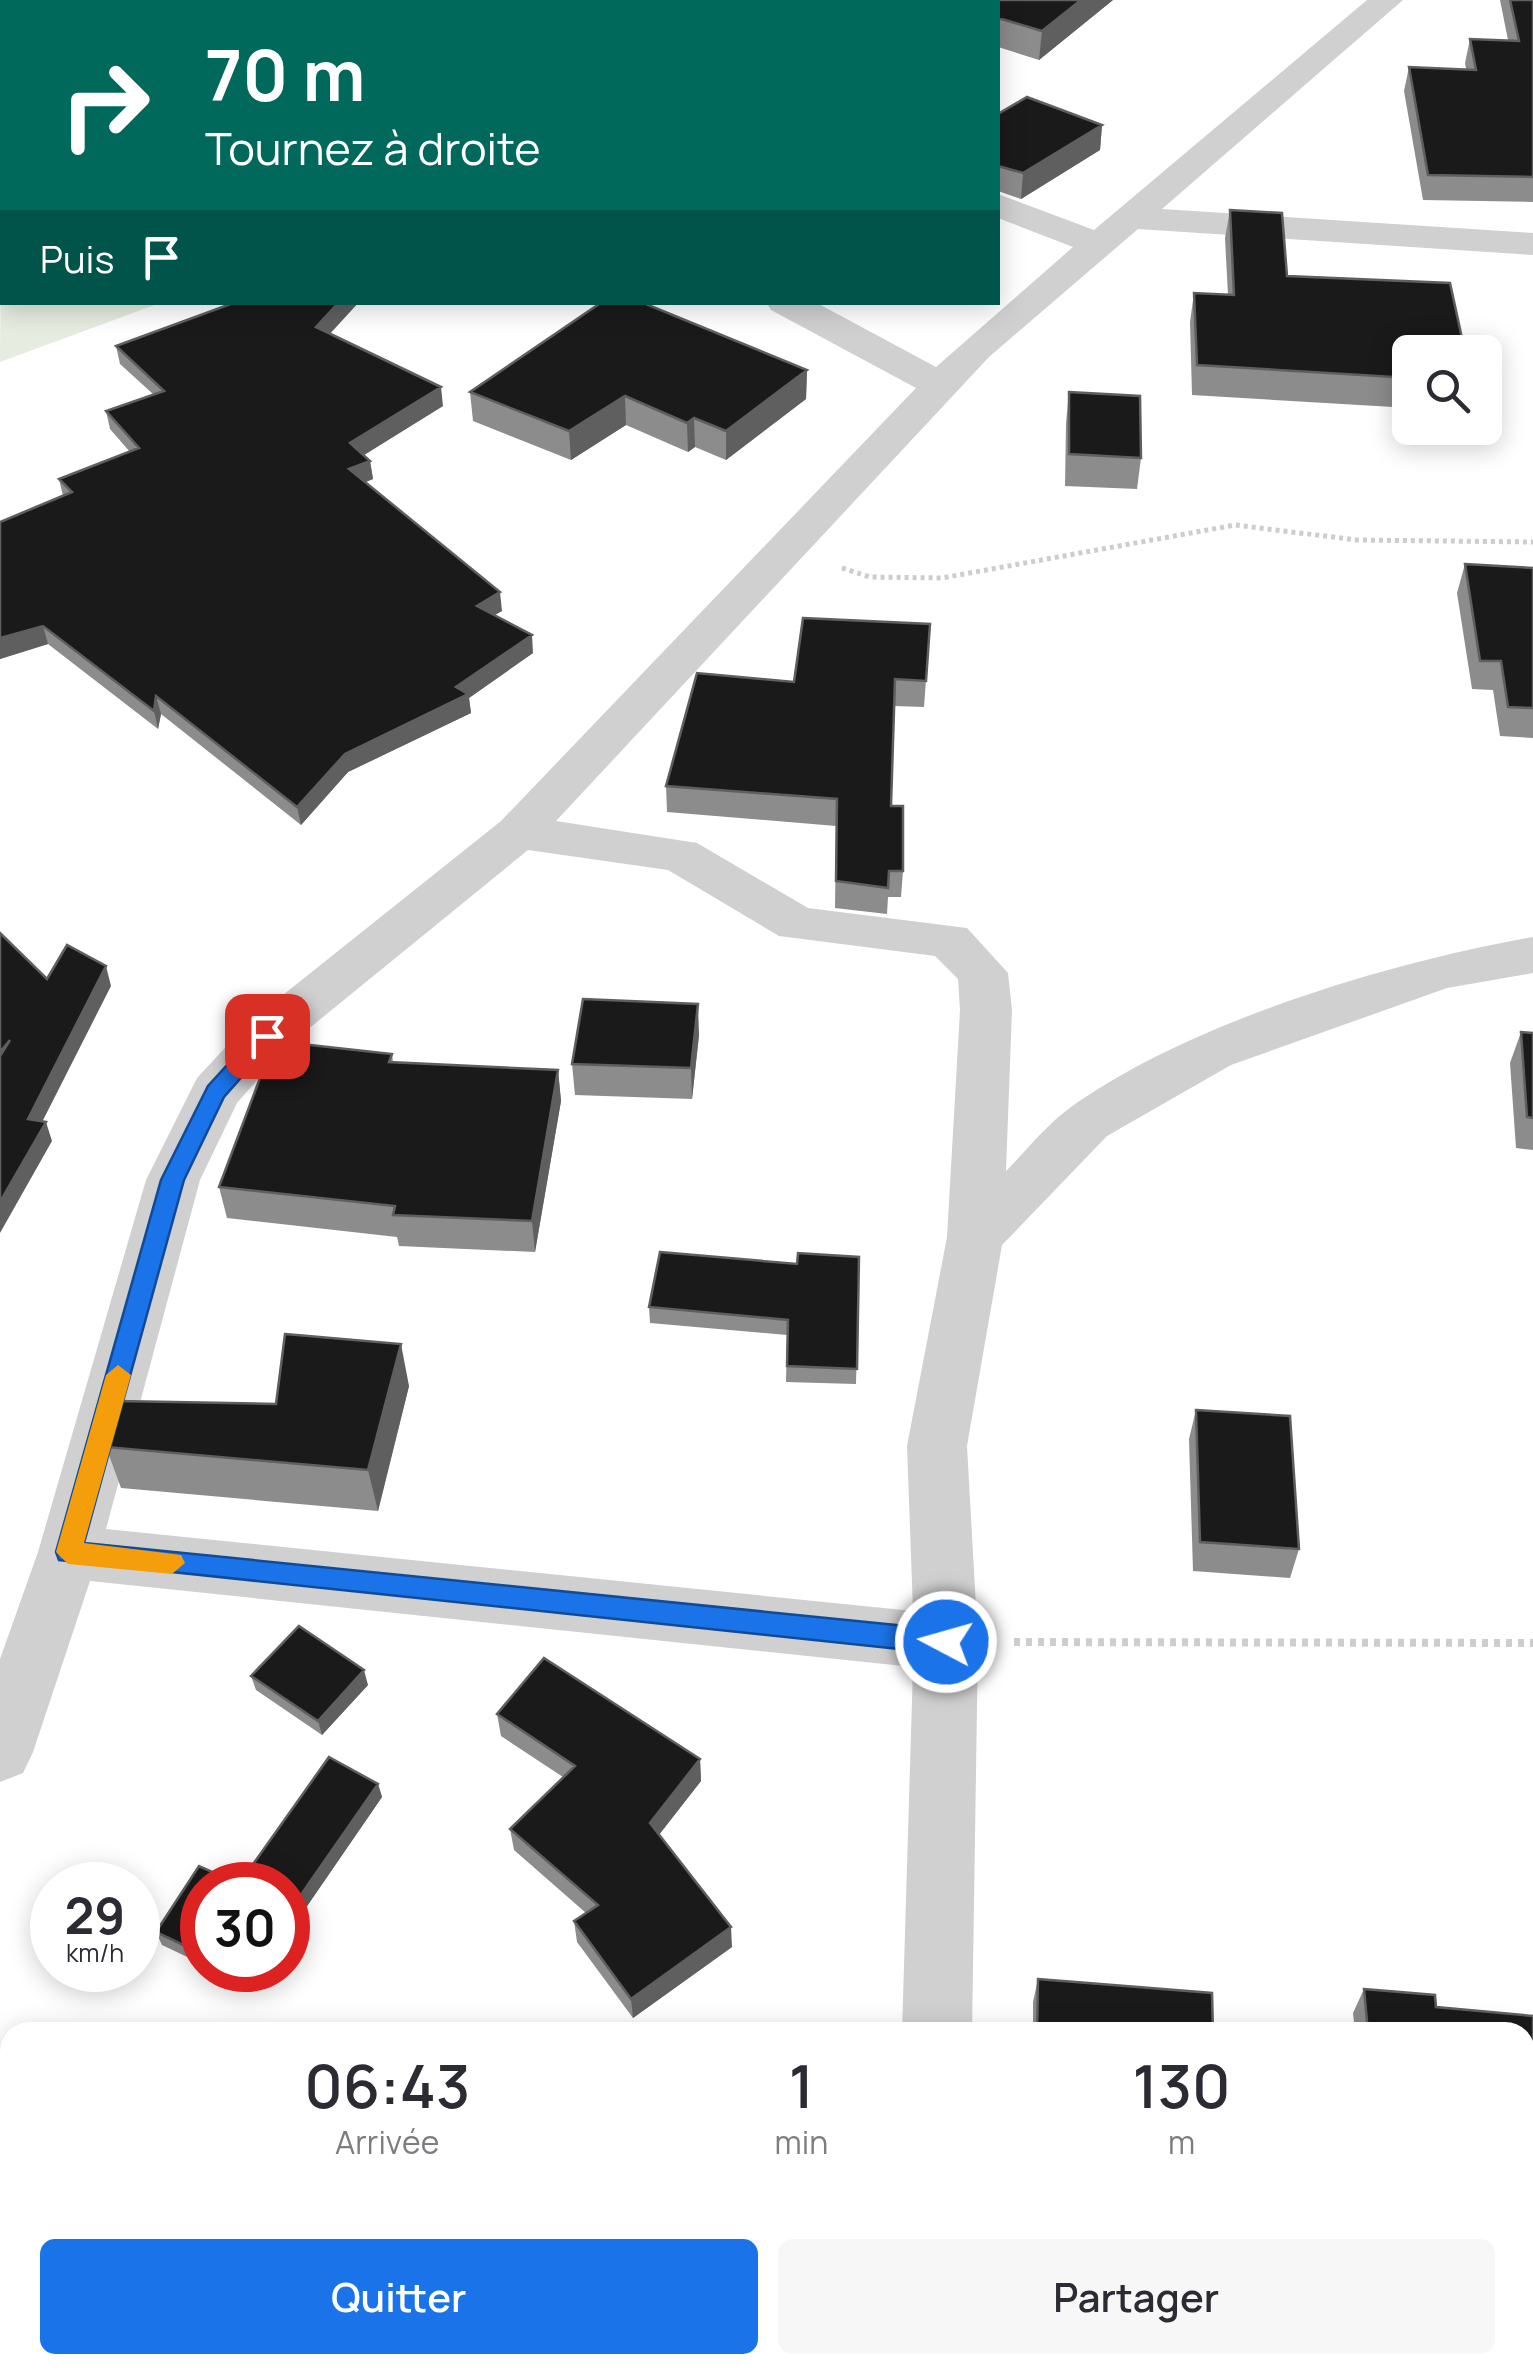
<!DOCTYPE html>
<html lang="fr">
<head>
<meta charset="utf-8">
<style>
  body { margin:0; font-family:Manrope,sans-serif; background:#f7f7f7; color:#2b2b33; height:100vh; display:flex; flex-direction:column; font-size:38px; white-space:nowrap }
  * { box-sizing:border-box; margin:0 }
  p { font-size:32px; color:#7c7c81 }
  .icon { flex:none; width:55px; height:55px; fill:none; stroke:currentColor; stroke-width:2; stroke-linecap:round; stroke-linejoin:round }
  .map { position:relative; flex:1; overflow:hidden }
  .side { position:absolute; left:0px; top:2022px; width:1535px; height:352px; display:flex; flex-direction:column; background:#fff; border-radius:30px 30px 0 0; box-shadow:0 5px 25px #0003 }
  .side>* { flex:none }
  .hud { position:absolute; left:0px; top:0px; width:1000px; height:305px; box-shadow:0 5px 25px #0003; background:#00695c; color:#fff; overflow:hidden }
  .buttons { position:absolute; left:1392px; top:335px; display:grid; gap:20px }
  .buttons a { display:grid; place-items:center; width:110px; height:110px; border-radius:15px; background:#fff; box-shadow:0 5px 25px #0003; font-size:50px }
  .speed { position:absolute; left:30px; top:1862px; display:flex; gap:20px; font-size:50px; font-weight:700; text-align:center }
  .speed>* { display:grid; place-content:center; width:130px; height:130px; border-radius:50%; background:#fff; box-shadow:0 5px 25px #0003; line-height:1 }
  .speed small { font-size:25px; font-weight:400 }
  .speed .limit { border:15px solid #d22; background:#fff; color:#111 }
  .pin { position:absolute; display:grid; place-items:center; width:85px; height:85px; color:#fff; margin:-42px; border-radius:20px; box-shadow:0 5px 15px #0006 }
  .me { position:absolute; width:110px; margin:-55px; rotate:276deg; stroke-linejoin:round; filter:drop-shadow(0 0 8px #0008) }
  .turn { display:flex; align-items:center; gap:35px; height:210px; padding:0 40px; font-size:45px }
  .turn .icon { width:130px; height:130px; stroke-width:2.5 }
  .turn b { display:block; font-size:70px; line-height:85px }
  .then { display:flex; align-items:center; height:95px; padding:0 40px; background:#0003; gap:20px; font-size:38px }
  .eta { display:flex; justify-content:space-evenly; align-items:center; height:170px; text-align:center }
  .eta b { font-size:60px; font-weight:600; line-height:70px }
  .button { display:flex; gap:20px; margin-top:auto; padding:20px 40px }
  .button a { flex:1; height:115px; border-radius:15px; background:#1a73e8; color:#fff; font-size:40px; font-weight:600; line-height:115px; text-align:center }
  .button a+a { background:#f7f7f7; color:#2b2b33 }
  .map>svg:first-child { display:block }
  .green { fill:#e6ecdf }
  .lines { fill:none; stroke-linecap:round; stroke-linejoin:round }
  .stream { stroke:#cfe2ee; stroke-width:22 }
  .path-far1 { stroke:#cdcdcd; stroke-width:5; stroke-dasharray:4 4; stroke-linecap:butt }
  .path { stroke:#cdcdcd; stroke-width:8; stroke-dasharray:6 6; stroke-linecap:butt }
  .street { fill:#d0d0d0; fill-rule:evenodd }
  .wall { fill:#8c8c8c }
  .shaded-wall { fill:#5f5f5f }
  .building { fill:#1a1a1a; stroke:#5f5f5f; stroke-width:2.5 }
  .route { fill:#1a73e8; stroke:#114b97; stroke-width:2.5 }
  .slow { fill:#f59e0b }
</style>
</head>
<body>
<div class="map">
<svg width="1533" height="2374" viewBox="0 0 1533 2374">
  <rect width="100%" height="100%" fill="#fff"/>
  <path class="green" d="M 173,0 L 585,0 L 594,2 L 169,2 Z
    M 2,104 L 2,302 L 160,303 L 0,362 Z"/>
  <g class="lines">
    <path class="stream" d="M 359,2 L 364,0
      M 0,144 L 2,141"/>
    <path class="path-far1" d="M 842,568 L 870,577 L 942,578 L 1235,525 L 1357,540 L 1533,542"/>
    <path class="path" d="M 1014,1642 L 1533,1643"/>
    <path class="street" d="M 1367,0 L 1403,0 L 1162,209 L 1533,233 L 1533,255 L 1138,229 L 989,357 L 556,821 L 697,843 L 808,908 L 967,928 L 1008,973 L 1012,1010 L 1006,1171 C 1026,1151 1047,1124 1071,1107 C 1190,1022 1390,962 1533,937 L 1533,973 L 1447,988 L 1231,1065 L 1107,1136 L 1002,1245 L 967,1446 L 978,1642 L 972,2032 L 902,2032 L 913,1667 L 90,1581 L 33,1752 L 23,1773 L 0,1782 L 0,1659 L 38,1552 L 146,1180 L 197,1078 L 249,1022 L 501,821 L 916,388 L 771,310 L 766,302 L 815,302 L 936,367 L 1073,247 L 998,218 L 998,194 L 1094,230 ZM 528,850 L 668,870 L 779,936 L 935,956 L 958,979 L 960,1010 L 947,1237 L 907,1446 L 913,1611 L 106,1529 L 200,1180 L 237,1103 L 285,1048 Z
      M 890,2365 L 968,2365 L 968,2374 L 890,2374 Z"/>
  </g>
  <path class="wall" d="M 913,0 L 1113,0 L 1039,60 L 998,47 L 998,2 L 913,2 Z
    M 1500,0 L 1533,0 L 1533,202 L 1423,200 L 1404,91 L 1409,67 L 1466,69 L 1465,63 L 1470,39 L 1508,40 Z
    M 998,114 L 1102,125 L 1100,150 L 1021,199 L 998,191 Z
    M 1230,210 L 1287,276 L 1410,352 L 1410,408 L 1192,395 L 1190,322 L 1194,293 L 1228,295 L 1225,238 Z
    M 226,302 L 359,302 L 330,334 L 443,406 L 363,455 L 370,461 L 373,479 L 365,482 L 502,611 L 494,615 L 533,653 L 469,698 L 471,713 L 348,772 L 301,825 L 161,714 L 158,729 L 48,644 L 0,659 L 0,522 L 63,496 L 59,479 L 130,452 L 110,429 L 106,411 L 153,394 L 120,364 L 116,346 L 230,305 Z
    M 807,370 L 806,399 L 726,460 L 695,447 L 688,452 L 626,425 L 571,460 L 473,421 L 470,392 Z
    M 1069,392 L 1141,458 L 1137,489 L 1065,486 L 1066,423 Z
    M 1465,564 L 1533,568 L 1533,738 L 1500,736 L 1493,690 L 1472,689 L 1457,593 Z
    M 930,624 L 924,707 L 894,706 L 891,806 L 903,871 L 901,897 L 888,897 L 887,914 L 835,908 L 836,826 L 667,812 L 666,786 L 794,682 Z
    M 1521,1032 L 1533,1033 L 1533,1150 L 1516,1148 L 1510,1063 Z
    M 699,1035 L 692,1099 L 575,1095 L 572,1064 Z
    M 392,1054 L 393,1062 L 558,1070 L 561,1101 L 535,1252 L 399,1246 L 397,1237 L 227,1218 L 219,1187 Z
    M 859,1257 L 856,1384 L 786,1382 L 787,1335 L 650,1323 L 649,1307 L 797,1264 Z
    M 409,1386 L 378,1511 L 121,1488 L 106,1447 L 276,1404 Z
    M 1196,1410 L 1299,1549 L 1290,1578 L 1193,1571 L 1189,1439 Z
    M 251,1676 L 368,1685 L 322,1735 L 256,1690 Z
    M 497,1714 L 700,1759 L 701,1781 L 659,1834 L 732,1947 L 633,2018 L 577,1942 L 574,1921 L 586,1913 L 514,1850 L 510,1829 L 563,1777 L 501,1736 Z
    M 329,1757 L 378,1784 L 382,1797 L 303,1912 L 298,1909 L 288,1926 L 288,1885 L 202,1885 L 202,1964 L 162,1945 L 156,1932 L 199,1866 L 239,1884 Z
    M 216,1970 L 260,1970 L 250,1986 Z
    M 1038,1979 L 1213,2032 L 1033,2032 L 1033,2002 Z
    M 1364,1989 L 1436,2007 L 1533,2016 L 1533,2145 L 1525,2144 L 1525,2032 L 1355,2032 L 1353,2013 Z
    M 1024,2365 L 1166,2365 L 1162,2374 L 1030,2374 L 1030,2368 L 1024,2367 Z
    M 1335,2365 L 1485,2365 L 1486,2374 L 1335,2374 Z"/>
  <path class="shaded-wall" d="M 107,0 L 134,0 L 132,2 L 104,2 Z
    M 1081,0 L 1113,0 L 1039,60 L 1042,31 Z
    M 2,49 L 2,75 L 0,77 L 0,51 Z
    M 1102,125 L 1100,150 L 1021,199 L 1023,173 Z
    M 339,302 L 359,302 L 319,345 L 316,327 Z
    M 807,370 L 806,399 L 726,460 L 726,431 Z
    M 441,387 L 443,406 L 353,462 L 350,443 Z
    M 625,396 L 626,425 L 571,460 L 569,431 Z
    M 694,418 L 695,447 L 688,452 L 687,423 Z
    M 370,461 L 373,479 L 352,488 L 349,469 Z
    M 500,592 L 502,611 L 479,624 L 477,606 Z
    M 43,626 L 48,644 L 0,659 L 0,638 Z
    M 532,635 L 533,653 L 469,698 L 471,713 L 348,772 L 301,825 L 297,807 L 345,754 L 456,687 Z
    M 156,696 L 161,714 L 158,729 L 154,711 Z
    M 106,966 L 111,986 L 34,1138 L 28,1119 Z
    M 698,1004 L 699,1035 L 692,1099 L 691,1068 Z
    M 558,1070 L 561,1101 L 535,1252 L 532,1221 Z
    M 46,1122 L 52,1141 L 0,1233 L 0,1202 Z
    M 401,1344 L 409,1386 L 378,1511 L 368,1470 Z
    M 364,1670 L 368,1685 L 322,1735 L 318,1721 Z
    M 700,1759 L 701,1781 L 652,1844 L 650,1823 Z
    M 378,1784 L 382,1797 L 303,1912 L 298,1899 Z
    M 294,1896 L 298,1909 L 288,1926 L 288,1906 Z
    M 731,1927 L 732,1947 L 633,2018 L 631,1999 Z
    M 247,1970 L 260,1970 L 250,1986 L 245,1973 Z
    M 0,2253 L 7,2262 L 0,2271 Z
    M 531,2365 L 547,2365 L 535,2374 Z"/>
  <path class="building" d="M 0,0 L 107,0 L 104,2 L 2,2 L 2,49 L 0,51 Z
    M 937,0 L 1081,0 L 1042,31 L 998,18 L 998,2 L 946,2 Z
    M 1510,0 L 1533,0 L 1533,177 L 1428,175 L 1409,67 L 1476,70 L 1470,39 L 1519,41 Z
    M 1027,97 L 1102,125 L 1023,173 L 998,166 L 998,170 L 998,114 Z
    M 1230,210 L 1282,213 L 1287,276 L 1450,283 L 1465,352 L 1410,352 L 1410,378 L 1197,365 L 1194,293 L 1234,295 Z
    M 236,302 L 339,302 L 316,327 L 441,387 L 350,443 L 370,461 L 349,469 L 500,592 L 477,606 L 532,635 L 456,687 L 468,694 L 345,754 L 297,807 L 156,696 L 154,711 L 43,626 L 0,638 L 0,522 L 72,492 L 59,479 L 139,448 L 106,411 L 164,391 L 116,346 Z
    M 602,302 L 641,302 L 807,370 L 726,431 L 694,418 L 687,423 L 625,396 L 569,431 L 470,392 Z
    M 1069,392 L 1140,396 L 1141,458 L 1069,454 Z
    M 1465,564 L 1533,568 L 1533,708 L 1508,707 L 1501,661 L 1480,661 Z
    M 803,618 L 930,624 L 926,681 L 895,679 L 891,806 L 903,806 L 903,871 L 889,871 L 888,888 L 836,881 L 837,799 L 666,786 L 697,673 L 794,682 Z
    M 0,933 L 47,979 L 67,945 L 106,966 L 28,1119 L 46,1122 L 0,1202 L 0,1056 L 10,1040 L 0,1052 Z
    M 583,999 L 698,1004 L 691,1068 L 572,1064 Z
    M 1521,1032 L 1533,1033 L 1533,1118 L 1527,1117 Z
    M 274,1041 L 392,1054 L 389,1062 L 558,1070 L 532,1221 L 393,1215 L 395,1206 L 219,1187 Z
    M 660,1252 L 797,1264 L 798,1253 L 859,1257 L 857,1369 L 787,1366 L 788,1320 L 649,1307 Z
    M 285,1334 L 401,1344 L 368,1470 L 106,1447 L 119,1401 L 276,1404 Z
    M 1196,1410 L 1290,1416 L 1299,1549 L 1200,1542 Z
    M 299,1626 L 364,1670 L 318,1721 L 251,1676 Z
    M 544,1658 L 700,1759 L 650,1823 L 731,1927 L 631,1999 L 574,1921 L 598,1905 L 510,1829 L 575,1766 L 497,1714 Z
    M 329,1757 L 378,1784 L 298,1899 L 294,1896 L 288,1906 L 288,1885 L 202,1885 L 202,1954 L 156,1932 L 199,1866 L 239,1884 Z
    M 1038,1979 L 1212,1993 L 1213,2032 L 1037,2032 Z
    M 1364,1989 L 1435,1995 L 1436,2007 L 1533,2016 L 1533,2122 L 1525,2122 L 1525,2032 L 1368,2032 Z
    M 222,2365 L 294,2365 L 299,2374 L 227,2374 Z
    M 1034,2365 L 1149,2365 L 1149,2374 L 1034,2374 Z
    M 1348,2365 L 1485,2365 L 1486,2374 L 1348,2374 Z"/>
  <path class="route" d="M 267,1028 L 278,1036 L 224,1097 L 184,1180 L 84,1543 L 946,1630 L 956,1634 L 959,1642 L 956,1650 L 946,1654 L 59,1560 L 56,1552 L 161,1180 L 208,1086 L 259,1030 Z"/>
  <path class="slow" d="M 118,1365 L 131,1375 L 84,1543 L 181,1555 L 185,1563 L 172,1574 L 68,1564 L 56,1552 L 106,1375 Z"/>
</svg>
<div class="buttons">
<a><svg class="icon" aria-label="search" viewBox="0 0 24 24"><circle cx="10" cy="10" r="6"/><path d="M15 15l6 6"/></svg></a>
</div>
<div class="speed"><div>29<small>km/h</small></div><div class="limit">30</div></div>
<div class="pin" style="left:267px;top:1036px;background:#d93025"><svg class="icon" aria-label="arrive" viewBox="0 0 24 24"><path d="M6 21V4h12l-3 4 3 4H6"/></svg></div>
<svg class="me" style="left:946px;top:1642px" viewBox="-20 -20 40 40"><circle r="17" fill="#1a73e8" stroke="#fff" stroke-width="3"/><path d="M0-11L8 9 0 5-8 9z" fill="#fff"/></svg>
<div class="hud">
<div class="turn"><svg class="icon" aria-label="right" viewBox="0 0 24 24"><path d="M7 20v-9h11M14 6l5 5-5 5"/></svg><div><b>70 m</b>Tournez à droite</div></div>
<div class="then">Puis<svg class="icon" aria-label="arrive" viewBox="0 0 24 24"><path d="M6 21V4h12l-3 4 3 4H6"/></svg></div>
</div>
<section class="side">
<div class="eta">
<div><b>06:43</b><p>Arrivée</p></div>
<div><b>1</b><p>min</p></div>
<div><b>130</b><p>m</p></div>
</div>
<div class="button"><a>Quitter</a><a>Partager</a></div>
</section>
</div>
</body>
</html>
